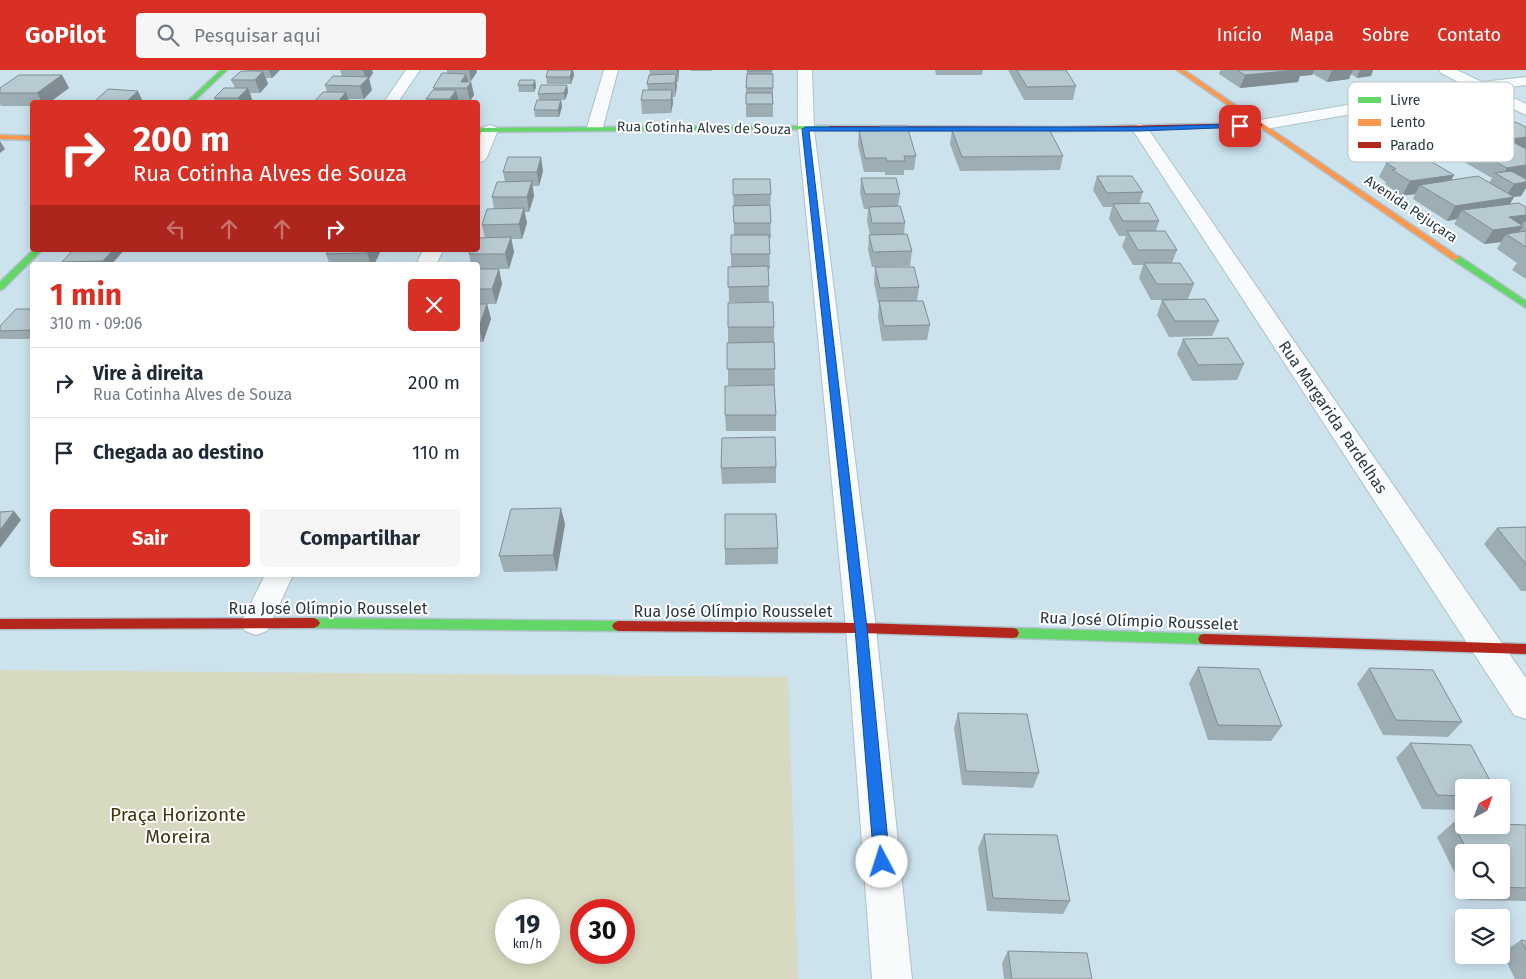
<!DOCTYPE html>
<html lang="pt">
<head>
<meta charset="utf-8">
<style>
  body { margin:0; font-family:"Fira Sans",sans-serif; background:#f6f6f7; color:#1f2937; height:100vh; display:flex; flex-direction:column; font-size:19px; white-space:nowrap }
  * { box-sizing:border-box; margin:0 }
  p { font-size:16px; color:#747a83 }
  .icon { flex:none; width:28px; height:28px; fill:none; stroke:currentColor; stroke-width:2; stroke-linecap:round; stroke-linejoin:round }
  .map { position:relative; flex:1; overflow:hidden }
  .panel { position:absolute; left:30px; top:192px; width:450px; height:315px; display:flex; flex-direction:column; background:#fff; border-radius:5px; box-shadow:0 2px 12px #0003 }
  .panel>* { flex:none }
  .hud { position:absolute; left:30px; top:30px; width:450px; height:152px; border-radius:5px; box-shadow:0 2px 12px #0003; background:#d93025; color:#fff; overflow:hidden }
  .needle { width:32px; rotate:41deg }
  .tools { position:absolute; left:1455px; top:709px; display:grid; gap:10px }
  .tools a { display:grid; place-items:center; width:55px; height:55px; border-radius:5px; background:#fff; box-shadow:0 2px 12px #0003; font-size:25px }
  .speed { position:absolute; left:495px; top:829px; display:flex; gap:10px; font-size:25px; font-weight:700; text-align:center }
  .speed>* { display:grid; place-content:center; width:65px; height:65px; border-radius:50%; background:#fff; box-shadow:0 2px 12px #0003; line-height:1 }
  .speed small { font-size:12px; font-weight:400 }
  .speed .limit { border:8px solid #d22; background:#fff; color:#111 }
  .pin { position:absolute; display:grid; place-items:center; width:42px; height:42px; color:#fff; margin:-21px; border-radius:10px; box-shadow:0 2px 8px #0006 }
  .me { position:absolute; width:55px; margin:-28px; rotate:355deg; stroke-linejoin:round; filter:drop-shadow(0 0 4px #0008) }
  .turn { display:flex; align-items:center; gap:18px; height:105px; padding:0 20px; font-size:22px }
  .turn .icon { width:65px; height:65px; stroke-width:2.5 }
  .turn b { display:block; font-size:35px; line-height:42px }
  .lanes { display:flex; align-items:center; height:48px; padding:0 20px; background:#0003; justify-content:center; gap:25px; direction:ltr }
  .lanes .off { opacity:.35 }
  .round { display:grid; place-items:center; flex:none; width:52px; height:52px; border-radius:5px; background:#f6f6f7 }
  .overview { display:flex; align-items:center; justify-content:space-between; height:85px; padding:0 20px }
  h1 { font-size:30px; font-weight:700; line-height:38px; color:#d93025 }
  .cta { display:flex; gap:10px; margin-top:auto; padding:10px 20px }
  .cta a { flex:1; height:58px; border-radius:5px; background:#d93025; color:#fff; font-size:20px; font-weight:700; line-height:58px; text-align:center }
  .cta a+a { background:#f6f6f7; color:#1f2937 }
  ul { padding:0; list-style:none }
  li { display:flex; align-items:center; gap:15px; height:70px; padding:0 20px; border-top:1px solid #e0e1e3 }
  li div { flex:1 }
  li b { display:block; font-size:19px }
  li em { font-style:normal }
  header { display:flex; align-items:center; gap:30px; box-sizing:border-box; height:70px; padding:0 25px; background:#d93025; color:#fff }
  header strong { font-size:24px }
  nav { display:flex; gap:28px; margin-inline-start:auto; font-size:18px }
  .search { width:350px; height:45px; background:#f6f6f7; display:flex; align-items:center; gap:12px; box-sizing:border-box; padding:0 18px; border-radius:5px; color:#747a83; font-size:19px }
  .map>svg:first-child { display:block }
  .green { fill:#d7d9c0; fill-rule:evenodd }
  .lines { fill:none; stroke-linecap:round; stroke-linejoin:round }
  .street-casing { stroke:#afc1c9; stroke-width:2 }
  .fast-casing { stroke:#afc1c9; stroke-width:3 }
  .slow-casing { stroke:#afc1c9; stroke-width:3 }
  .jam-casing { stroke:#afc1c9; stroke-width:3 }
  .street { fill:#f7fbfc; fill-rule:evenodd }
  .fast { fill:#63d668; fill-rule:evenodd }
  .slow { fill:#ff974d; fill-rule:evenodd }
  .jam { fill:#b3261e; fill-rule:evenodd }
  .wall { fill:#9dadb4; fill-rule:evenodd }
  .shaded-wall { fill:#808d92 }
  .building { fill:#b7c9d1; stroke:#808d92 }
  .route { fill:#1a73e8; stroke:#114b97 }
  .labels { text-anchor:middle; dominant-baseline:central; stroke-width:4; stroke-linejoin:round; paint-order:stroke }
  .far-street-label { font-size:14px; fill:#283840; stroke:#fff }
  .street-label { font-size:16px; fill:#283840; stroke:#fff }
  .near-park-label { font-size:19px; fill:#41360d; stroke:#fff }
  .key { fill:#fff; stroke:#bec3c6; stroke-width:1 }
  .key-label { font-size:14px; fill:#283840 }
</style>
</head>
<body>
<header>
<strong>GoPilot</strong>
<div class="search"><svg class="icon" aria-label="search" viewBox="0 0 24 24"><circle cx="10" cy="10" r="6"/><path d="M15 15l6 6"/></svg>Pesquisar aqui</div>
<nav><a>Início</a><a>Mapa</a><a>Sobre</a><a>Contato</a></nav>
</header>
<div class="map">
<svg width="1526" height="909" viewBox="0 0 1526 909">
  <rect width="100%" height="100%" fill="#cce3ee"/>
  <path class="green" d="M 0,600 L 788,607 L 798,909 L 0,909 ZM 506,840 L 549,840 L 549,882 L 506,882 ZM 581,840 L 624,840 L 624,882 L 581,882 Z"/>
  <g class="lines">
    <g class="street-casing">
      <path id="street" d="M 406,0 L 420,0 L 398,32 L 384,32 Z
        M 604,0 L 618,0 L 603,57 L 601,60 L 589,60 L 587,57 Z
        M 798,0 L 812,0 L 814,59 L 876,558 L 912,909 L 872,909 L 846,558 L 798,59 Z
        M 1439,0 L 1457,0 L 1482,12 L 1526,7 L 1526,15 L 1496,19 L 1526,34 L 1526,45 L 1478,22 L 1260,60 L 1254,58 L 1252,55 L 1254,52 L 1260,50 L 1464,15 L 1441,3 Z
        M 1140,54 L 1146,56 L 1526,608 L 1526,649 L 1514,645 L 1132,59 L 1134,56 Z
        M 490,55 L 496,57 L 498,60 L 487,87 L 484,91 L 478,92 L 478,69 L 484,57 Z
        M 423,180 L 443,180 L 436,195 L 416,195 Z
        M 265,505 L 293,505 L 267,561 L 256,565 L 245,561 L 241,553 Z"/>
    </g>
    <g class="fast-casing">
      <path id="fast" d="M 221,0 L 227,0 L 193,32 L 187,32 Z
        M 830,56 L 832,57 L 832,59 L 478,62 L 478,58 Z
        M 33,180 L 42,180 L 3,219 L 0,220 L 0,212 Z
        M 1453,186 L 1459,186 L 1526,231 L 1526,238 L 1453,190 Z
        M 314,548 L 618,551 L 622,553 L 624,556 L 622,559 L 618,561 L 314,558 L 310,556 L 308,553 L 310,550 Z
        M 1013,558 L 1204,564 L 1208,565 L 1210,569 L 1208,573 L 1204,574 L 1013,568 L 1009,567 L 1007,563 L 1009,559 Z"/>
    </g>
    <g class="slow-casing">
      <path id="slow" d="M 1177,0 L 1184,0 L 1460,188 L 1453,190 Z
        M 0,65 L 32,66 L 32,70 L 0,69 Z"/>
    </g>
    <g class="jam-casing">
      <path id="jam" d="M 1260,53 L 1262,54 L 1262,56 L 1064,61 L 830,60 L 827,58 L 830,56 L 1064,57 Z
        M 314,548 L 318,550 L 320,553 L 318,556 L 314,558 L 0,559 L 0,549 Z
        M 618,551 L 861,553 L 1013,558 L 1017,559 L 1019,563 L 1017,567 L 1013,568 L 861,563 L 618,561 L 614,559 L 612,556 L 614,553 Z
        M 1204,564 L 1526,574 L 1526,584 L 1204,574 L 1200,573 L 1198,569 L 1200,565 Z"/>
    </g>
    <use href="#street" class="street"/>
    <use href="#fast" class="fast"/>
    <use href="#slow" class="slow"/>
    <use href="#jam" class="jam"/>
  </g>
  <path class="wall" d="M 247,0 L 280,0 L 272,8 L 266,8 L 268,14 L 260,23 L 250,23 L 253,32 L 216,32 L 214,28 L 235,18 L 231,10 L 247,1 Z
    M 340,0 L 372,0 L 373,3 L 369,9 L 372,20 L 364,29 L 348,29 L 349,32 L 314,32 L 327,22 L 325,15 L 342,6 Z
    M 447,0 L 476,0 L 477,2 L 471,11 L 468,11 L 468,12 L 471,12 L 474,25 L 470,31 L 459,31 L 459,32 L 427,32 L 426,29 L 434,20 L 433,18 L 447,4 Z
    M 548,0 L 573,0 L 574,5 L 571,14 L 547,14 L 546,7 Z
    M 649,0 L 679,0 L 678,12 L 676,12 L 675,27 L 672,27 L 673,33 L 671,43 L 642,44 L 641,30 L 648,20 L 647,14 L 650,4 Z
    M 690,0 L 712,0 L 712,1 L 690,1 Z
    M 747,0 L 772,0 L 773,18 L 773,47 L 746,47 L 746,23 Z
    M 935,0 L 983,0 L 982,5 L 936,5 Z
    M 1008,0 L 1066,0 L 1076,16 L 1073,30 L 1024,30 Z
    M 1220,0 L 1373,0 L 1371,6 L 1357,8 L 1351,4 L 1349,9 L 1327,12 L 1313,4 L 1312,5 L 1300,6 L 1298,12 L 1240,18 L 1219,4 Z
    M 62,5 L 69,18 L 50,32 L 32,32 L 32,36 L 1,36 L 0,34 L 0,18 Z
    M 535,10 L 536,17 L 534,22 L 519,22 L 518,15 Z
    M 567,15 L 568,22 L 565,30 L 561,30 L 562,37 L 559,47 L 535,47 L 534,40 L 539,30 L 538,24 Z
    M 108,19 L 143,32 L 96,32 L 95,31 Z
    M 1428,32 L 1507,46 L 1504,51 L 1526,57 L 1526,108 L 1525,108 L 1526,109 L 1526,118 L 1521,126 L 1514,127 L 1510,134 L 1526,137 L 1526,209 L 1512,200 L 1517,193 L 1497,179 L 1501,172 L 1484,174 L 1454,154 L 1457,149 L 1447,151 L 1413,129 L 1415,124 L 1402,126 L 1385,114 L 1386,112 L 1379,107 L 1386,93 L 1454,105 L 1451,110 L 1489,113 L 1492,108 L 1464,92 L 1471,78 L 1483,76 L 1468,68 L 1471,63 L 1435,66 L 1413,53 L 1420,39 L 1424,39 Z
    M 880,56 L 916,86 L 914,100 L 904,100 L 904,105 L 885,105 L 885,102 L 864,102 L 858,75 L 859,61 L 879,61 Z
    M 952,60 L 1063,86 L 1060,100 L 960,101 L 950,74 Z
    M 543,101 L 539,116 L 532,116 L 534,126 L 529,142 L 524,142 L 527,153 L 522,169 L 511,169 L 514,182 L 509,199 L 499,199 L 502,214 L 496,234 L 487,234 L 491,249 L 483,272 L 478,272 L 478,195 L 471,195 L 469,184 L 485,168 L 482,155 L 494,139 L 492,127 L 505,112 L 503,102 Z
    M 1097,106 L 1143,122 L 1139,134 L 1159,151 L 1156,161 L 1177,180 L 1172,193 L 1194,214 L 1188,229 L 1219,251 L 1212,266 L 1169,267 L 1157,245 L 1162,230 L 1151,230 L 1139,208 L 1143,195 L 1133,195 L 1122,176 L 1126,166 L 1119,166 L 1109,149 L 1112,137 L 1103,137 L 1093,120 Z
    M 861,108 L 900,124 L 898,136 L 905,153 L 904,164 L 912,181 L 910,196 L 872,197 L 868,180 L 869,165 L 870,165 L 867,151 L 868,139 L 864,139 L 860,123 Z
    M 733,109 L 771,124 L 770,139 L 771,168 L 769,168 L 770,199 L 768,199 L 769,232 L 729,232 L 728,197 L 731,197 L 731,165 L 734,165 Z
    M 124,180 L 111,195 L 64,195 L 62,192 Z
    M 329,180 L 381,180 L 374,195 L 330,195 L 326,184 Z
    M 875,197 L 919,217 L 917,231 L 930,255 L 927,270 L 882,271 L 878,247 L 879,233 L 878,233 L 874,213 Z
    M 32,239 L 32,269 L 1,269 L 0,268 L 0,256 Z
    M 728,257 L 774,257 L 775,315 L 728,315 Z
    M 1183,269 L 1244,294 L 1237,310 L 1192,311 L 1177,284 Z
    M 725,345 L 776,345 L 776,361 L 726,361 Z
    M 776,397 L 776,413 L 722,414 L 721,398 Z
    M 565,454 L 557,501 L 504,502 L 499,486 Z
    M 1526,457 L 1526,521 L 1521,521 L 1484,474 L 1497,458 Z
    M 778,478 L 778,494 L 725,495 L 725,479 Z
    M 1198,597 L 1282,656 L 1271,671 L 1208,670 L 1189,613 Z
    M 1369,598 L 1462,652 L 1448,667 L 1383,665 L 1357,614 Z
    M 958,643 L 1039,703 L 1033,718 L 962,715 L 954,658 Z
    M 1410,673 L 1464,718 L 1464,740 L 1422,739 L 1396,688 Z
    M 1453,753 L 1526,755 L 1526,831 L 1468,830 L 1437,767 ZM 1464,782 L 1501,782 L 1501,820 L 1464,820 Z
    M 984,764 L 1070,831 L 1063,844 L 987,841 L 978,778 Z
    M 1521,870 L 1526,871 L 1526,909 L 1515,909 L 1502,883 Z
    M 1008,881 L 1092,909 L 1004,909 L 1002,893 Z"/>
  <path class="shaded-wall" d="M 269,0 L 280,0 L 272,8 Z
    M 363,0 L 372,0 L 373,3 L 369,9 L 372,20 L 364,29 L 360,16 L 366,10 Z
    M 469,0 L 476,0 L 477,2 L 471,11 Z
    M 572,0 L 573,0 L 574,5 L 571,14 L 570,7 Z
    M 677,0 L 679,0 L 678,12 Z
    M 1295,0 L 1314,0 L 1312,5 L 1300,6 L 1298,12 L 1240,18 L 1245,5 Z
    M 1332,0 L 1353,0 L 1349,9 L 1327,12 Z
    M 1360,0 L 1373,0 L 1371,6 L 1357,8 Z
    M 263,1 L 268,14 L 260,23 L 255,10 Z
    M 466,4 L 469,15 L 471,12 L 474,25 L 470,31 L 467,18 L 461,12 Z
    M 676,4 L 677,17 L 675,27 L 675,13 Z
    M 62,5 L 69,18 L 50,32 L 42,32 L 37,23 Z
    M 535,10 L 536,17 L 534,22 L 533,15 Z
    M 567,15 L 568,22 L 565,30 L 564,23 Z
    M 248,18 L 253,32 L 240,32 L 238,28 Z
    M 456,20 L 459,32 L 451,32 L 450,29 Z
    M 672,20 L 673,33 L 671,43 L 671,30 Z
    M 138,21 L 143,32 L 126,32 Z
    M 346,22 L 349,32 L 338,32 Z
    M 561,30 L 562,37 L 559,47 L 558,40 Z
    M 1507,46 L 1499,60 L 1476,54 L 1471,63 L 1435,66 L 1442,53 Z
    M 1526,67 L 1526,80 L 1497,84 L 1505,70 Z
    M 0,71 L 5,79 L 0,83 Z
    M 541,87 L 543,101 L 539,116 L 537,102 Z
    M 1526,95 L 1526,108 L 1508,110 L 1501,107 L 1507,98 Z
    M 1454,105 L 1446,120 L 1420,115 L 1415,124 L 1402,126 L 1410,111 Z
    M 532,111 L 534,126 L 529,142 L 527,127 Z
    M 1526,112 L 1526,118 L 1521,126 L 1505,128 L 1514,114 Z
    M 1514,127 L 1505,142 L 1462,140 L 1457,149 L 1447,151 L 1455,136 Z
    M 524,138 L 527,153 L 522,169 L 519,154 Z
    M 1526,145 L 1526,152 L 1524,151 L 1521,156 L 1523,156 L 1514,169 L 1506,164 L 1501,172 L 1484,174 L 1493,160 L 1509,147 Z
    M 511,167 L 514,182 L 509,199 L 505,184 Z
    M 113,180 L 124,180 L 111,195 L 105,195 L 103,191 Z
    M 369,180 L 381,180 L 374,195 L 371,195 L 367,183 Z
    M 499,199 L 502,214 L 496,234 L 492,219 Z
    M 487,234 L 491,249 L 483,272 L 479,257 Z
    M 478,278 L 480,288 L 478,296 Z
    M 561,438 L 565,454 L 557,501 L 553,485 Z
    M 14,441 L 21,450 L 0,478 L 0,460 Z"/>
  <path class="building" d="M 548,0 L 572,0 L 570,7 L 546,7 Z
    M 747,0 L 772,0 L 772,1 L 747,1 Z
    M 1017,0 L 1066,0 L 1076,16 L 1027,17 Z
    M 1237,0 L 1295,0 L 1245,5 Z
    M 241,1 L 263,1 L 255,10 L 231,10 Z
    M 442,3 L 466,4 L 461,12 L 471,12 L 467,18 L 433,18 Z
    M 676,4 L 675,13 L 647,14 L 649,5 Z
    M 747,4 L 773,4 L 773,18 L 746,18 Z
    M 19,5 L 62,5 L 37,23 L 0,23 L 0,18 Z
    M 333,6 L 369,7 L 360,16 L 325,15 Z
    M 520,10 L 535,10 L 533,15 L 518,15 Z
    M 541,15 L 567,15 L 564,23 L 538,24 Z
    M 224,18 L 248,18 L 238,28 L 214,28 Z
    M 108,19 L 138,21 L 126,32 L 107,32 L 108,31 L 95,31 Z
    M 433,20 L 456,20 L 450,29 L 426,29 Z
    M 643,20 L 672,20 L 671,30 L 641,30 Z
    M 323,22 L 346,22 L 338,32 L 314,32 Z
    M 746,23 L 772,23 L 773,34 L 746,34 Z
    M 537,30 L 561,30 L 558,40 L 534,40 Z
    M 1511,50 L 1526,57 L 1526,67 L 1505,70 L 1476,54 Z
    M 880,56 L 907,56 L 916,86 L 904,86 L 905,91 L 887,91 L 886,88 L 865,88 L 859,61 L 881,61 Z
    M 1049,59 L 1063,86 L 962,87 L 952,60 Z
    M 1513,72 L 1526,79 L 1526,95 L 1507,98 L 1471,78 Z
    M 508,87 L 541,87 L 537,102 L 503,102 Z
    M 1425,88 L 1454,105 L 1410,111 L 1392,100 L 1396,99 L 1386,93 Z
    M 1511,101 L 1526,109 L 1526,112 L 1514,114 L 1495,103 Z
    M 1097,106 L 1132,106 L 1143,122 L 1107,123 Z
    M 1478,106 L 1514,127 L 1455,136 L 1420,115 Z
    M 861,108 L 896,108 L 900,124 L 865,124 Z
    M 733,109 L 770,109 L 771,124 L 733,125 Z
    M 532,111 L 527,127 L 492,127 L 497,112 Z
    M 1149,133 L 1159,151 L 1123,151 L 1113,134 Z
    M 1519,133 L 1526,137 L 1526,145 L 1509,147 L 1523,156 L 1493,160 L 1462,140 Z
    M 770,135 L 771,153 L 734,153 L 733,136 Z
    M 900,136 L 905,153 L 872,153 L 869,137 Z
    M 524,138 L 519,154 L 482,155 L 487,139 Z
    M 1127,161 L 1165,161 L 1177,180 L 1138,180 Z
    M 1526,161 L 1526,177 L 1506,164 Z
    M 907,164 L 912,181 L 873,182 L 869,165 Z
    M 731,165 L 769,165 L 770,184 L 731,184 Z
    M 511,167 L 505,184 L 469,184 L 470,180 L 478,180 L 478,168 Z
    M 73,180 L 113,180 L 103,191 L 62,192 Z
    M 329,180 L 369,180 L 367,183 L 326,184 Z
    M 1144,193 L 1180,193 L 1194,214 L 1157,214 Z
    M 768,196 L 769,216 L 728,217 L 728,197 Z
    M 875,197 L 914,197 L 919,217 L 880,218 Z
    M 478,199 L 499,199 L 492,219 L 478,219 Z
    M 1205,229 L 1219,251 L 1175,251 L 1162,230 Z
    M 879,231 L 923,231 L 930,255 L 884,256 Z
    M 773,232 L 774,257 L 728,257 L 728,233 Z
    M 478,234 L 487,234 L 479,257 L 478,257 Z
    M 16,239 L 32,239 L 32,260 L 0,261 L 0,256 Z
    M 1228,268 L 1244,294 L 1198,295 L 1183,269 Z
    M 774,272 L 775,299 L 727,299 L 727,273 Z
    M 774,315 L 776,345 L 725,345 L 725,316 Z
    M 775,367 L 776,397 L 721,398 L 722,368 Z
    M 561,438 L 553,485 L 499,486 L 511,439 Z
    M 14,441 L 0,460 L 0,442 Z
    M 725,444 L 776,444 L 778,478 L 725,479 Z
    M 1526,457 L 1526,494 L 1497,458 Z
    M 1198,597 L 1259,599 L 1282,656 L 1218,655 Z
    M 1369,598 L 1433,600 L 1462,652 L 1396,650 Z
    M 958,643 L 1027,644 L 1039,703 L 966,701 Z
    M 1410,673 L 1471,675 L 1494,718 L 1464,718 L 1464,726 L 1437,725 Z
    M 1453,753 L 1464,753 L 1464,755 L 1501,755 L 1501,754 L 1526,755 L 1526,818 L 1501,817 L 1501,782 L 1468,782 Z
    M 984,764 L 1057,765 L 1070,831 L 993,828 Z
    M 1521,870 L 1526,871 L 1526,880 Z
    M 1008,881 L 1087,883 L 1092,909 L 1012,909 Z"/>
  <path class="route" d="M 1240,54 L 1243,56 L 1242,57 L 1140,61 L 809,61 L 867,558 L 890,792 L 887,797 L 882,799 L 876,797 L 874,792 L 855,558 L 802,59 L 806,57 L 1140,57 Z"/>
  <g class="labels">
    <g class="far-street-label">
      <text transform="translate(704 58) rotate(1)">Rua Cotinha Alves de Souza</text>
      <text transform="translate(1411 139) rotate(34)">Avenida Pejuçara</text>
    </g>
    <g class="street-label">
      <text transform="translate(1333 347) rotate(56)">Rua Margarida Pardelhas</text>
      <text x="328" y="538">Rua José Olímpio Rousselet</text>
      <text x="733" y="541">Rua José Olímpio Rousselet</text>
      <text transform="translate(1139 551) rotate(2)">Rua José Olímpio Rousselet</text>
    </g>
    <g class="near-park-label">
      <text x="178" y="744">Praça Horizonte<tspan x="178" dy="22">Moreira</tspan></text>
    </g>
  </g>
  <rect x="1348" y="12" width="166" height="80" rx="8" class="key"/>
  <rect x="1358" y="27" width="23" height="6" fill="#63d668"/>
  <rect x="1358" y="49" width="23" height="7" fill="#ff974d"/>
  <rect x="1358" y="72" width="23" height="6" fill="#b3261e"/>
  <g class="key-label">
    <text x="1390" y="35">Livre</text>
    <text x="1390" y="57">Lento</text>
    <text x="1390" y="80">Parado</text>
  </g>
</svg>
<div class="tools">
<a><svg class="needle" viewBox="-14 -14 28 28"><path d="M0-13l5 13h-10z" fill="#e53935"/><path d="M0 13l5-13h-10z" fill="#747a83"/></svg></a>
<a><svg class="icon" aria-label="search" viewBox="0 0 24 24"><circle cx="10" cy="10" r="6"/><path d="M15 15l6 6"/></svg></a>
<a><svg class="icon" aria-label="layers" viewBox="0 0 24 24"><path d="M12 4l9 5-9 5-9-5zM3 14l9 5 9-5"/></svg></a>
</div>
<div class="speed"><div>19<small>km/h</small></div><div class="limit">30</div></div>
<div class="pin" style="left:1240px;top:56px;background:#d93025"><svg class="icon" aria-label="arrive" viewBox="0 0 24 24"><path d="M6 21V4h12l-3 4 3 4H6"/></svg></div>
<svg class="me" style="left:882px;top:792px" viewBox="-20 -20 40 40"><circle r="19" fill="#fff"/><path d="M0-13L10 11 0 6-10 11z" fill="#1a73e8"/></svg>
<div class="hud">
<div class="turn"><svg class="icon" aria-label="right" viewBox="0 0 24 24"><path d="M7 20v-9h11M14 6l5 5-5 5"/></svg><div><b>200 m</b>Rua Cotinha Alves de Souza</div></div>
<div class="lanes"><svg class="icon off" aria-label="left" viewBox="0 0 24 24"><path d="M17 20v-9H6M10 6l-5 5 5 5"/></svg><svg class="icon off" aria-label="ahead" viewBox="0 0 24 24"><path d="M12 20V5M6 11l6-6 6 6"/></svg><svg class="icon off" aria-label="ahead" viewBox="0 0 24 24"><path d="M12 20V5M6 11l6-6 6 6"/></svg><svg class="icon" aria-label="right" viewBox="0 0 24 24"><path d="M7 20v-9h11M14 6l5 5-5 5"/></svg></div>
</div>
<section class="panel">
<div class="overview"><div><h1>1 min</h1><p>310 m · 09:06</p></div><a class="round" style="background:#d93025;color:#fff"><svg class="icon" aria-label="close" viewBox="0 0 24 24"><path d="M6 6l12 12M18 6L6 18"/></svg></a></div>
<ul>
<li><svg class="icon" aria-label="right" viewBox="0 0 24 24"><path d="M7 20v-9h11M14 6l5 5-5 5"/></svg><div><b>Vire à direita</b><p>Rua Cotinha Alves de Souza</p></div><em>200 m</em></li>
<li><svg class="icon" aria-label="arrive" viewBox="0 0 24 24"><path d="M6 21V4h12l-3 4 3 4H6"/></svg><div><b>Chegada ao destino</b></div><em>110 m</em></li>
</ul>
<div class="cta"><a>Sair</a><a>Compartilhar</a></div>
</section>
</div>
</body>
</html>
